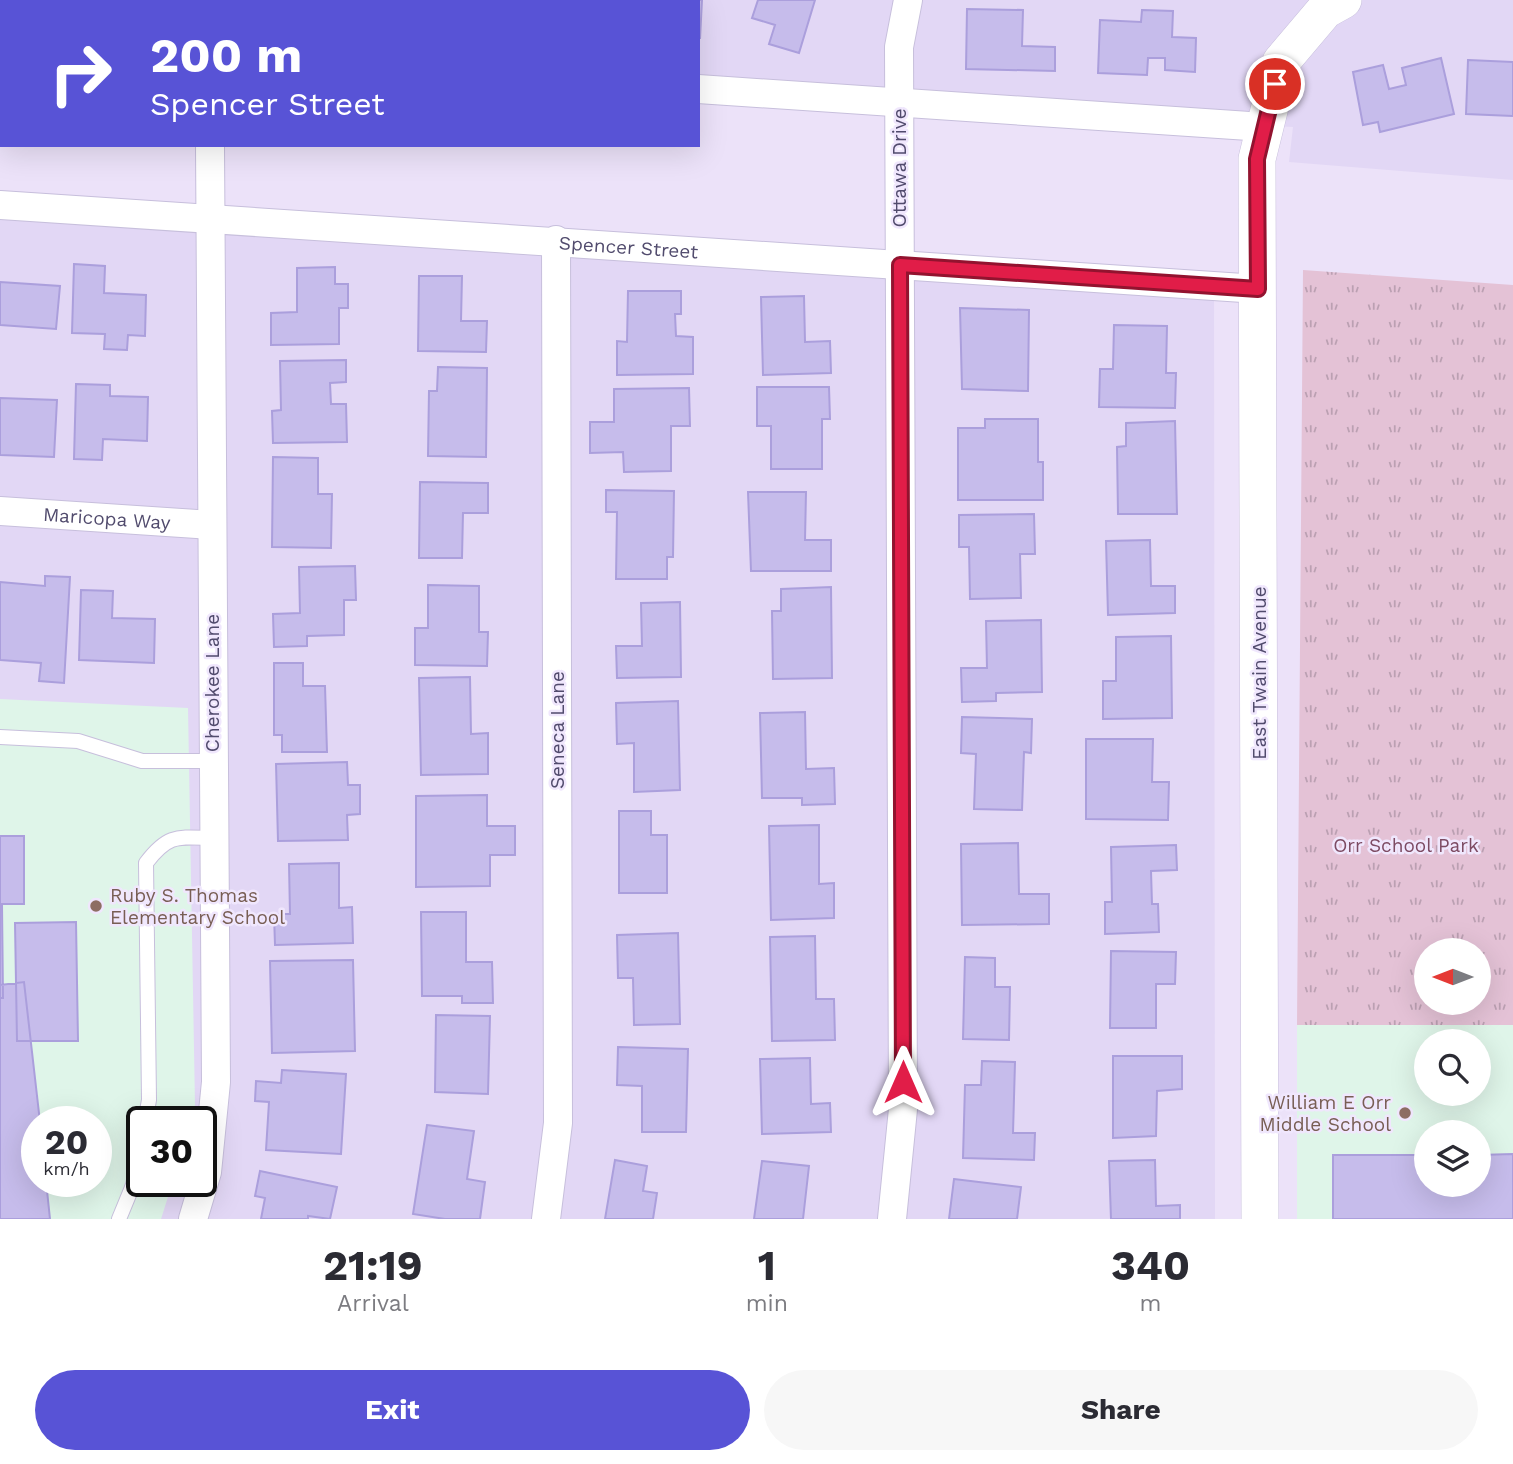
<!DOCTYPE html>
<html lang="en">
<head>
<meta charset="utf-8">
<style>
  body { margin:0; font-family:"Work Sans",sans-serif; background:#f7f7f7; color:#2b2b33; height:100vh; display:flex; flex-direction:column; font-size:26px; white-space:nowrap }
  * { box-sizing:border-box; margin:0 }
  p { font-size:23px; color:#7c7c81 }
  .icon { flex:none; width:38px; height:38px; fill:none; stroke:currentColor; stroke-width:2; stroke-linecap:round; stroke-linejoin:round }
  .map { position:relative; height:1219px; overflow:hidden }
  .details { display:flex; flex-direction:column; background:#fff; flex:1 }
  .details>* { flex:none }
  .hud { position:absolute; left:0px; top:0px; width:700px; height:147px; box-shadow:0 7px 28px #0002; background:#5853d6; color:#fff; overflow:hidden }
  .needle { width:46px; rotate:270deg }
  .buttons { position:absolute; left:1414px; top:938px; display:grid; gap:14px }
  .buttons a { display:grid; place-items:center; width:77px; height:77px; border-radius:50%; background:#fff; box-shadow:0 7px 28px #0002; font-size:35px }
  .speed { position:absolute; left:21px; top:1106px; display:flex; gap:14px; font-size:35px; font-weight:700; text-align:center }
  .speed>* { display:grid; place-content:center; width:91px; height:91px; border-radius:50%; background:#fff; box-shadow:0 7px 28px #0002; line-height:1 }
  .speed small { font-size:18px; font-weight:400 }
  .speed .limit { border:4px solid #111; border-radius:10px; background:#fff; color:#111 }
  .pin { position:absolute; display:grid; place-items:center; width:60px; height:60px; color:#fff; margin:-30px; border:4px solid #fff; border-radius:50%; box-shadow:0 2px 7px #0007 }
  .me { position:absolute; width:77px; margin:-38px; rotate:0deg; stroke-linejoin:round; filter:drop-shadow(0 0 5px #0008) }
  .turn { display:flex; align-items:center; gap:24px; height:147px; padding:0 35px; font-size:32px }
  .turn .icon { width:91px; height:91px; stroke-width:2.5 }
  .turn b { display:block; font-size:49px; line-height:60px }
  .eta { display:flex; justify-content:space-evenly; align-items:center; height:119px; text-align:center }
  .eta b { font-size:42px; font-weight:700; line-height:49px }
  .primary-button { display:flex; gap:14px; margin-top:auto; padding:14px 35px }
  .primary-button a { flex:1; height:80px; border-radius:42px; background:#5853d6; color:#fff; font-size:28px; font-weight:700; line-height:80px; text-align:center }
  .primary-button a+a { background:#f7f7f7; color:#2b2b33 }
  .map>svg:first-child { display:block }
  .residential { fill:#e2d7f5; fill-rule:evenodd }
  .education { fill:#dff5e9; fill-rule:evenodd }
  .park { fill:url(#park-tufts); fill-rule:evenodd }
  .building { fill:#c6bceb; stroke:#ab9fdc; stroke-width:2 }
  .lines { fill:none; stroke-linecap:round; stroke-linejoin:round }
  .service-casing { stroke:#c7bfdc; stroke-width:16 }
  .minor-casing { stroke:#c7bfdc; stroke-width:30 }
  .tertiary-casing { stroke:#c7bfdc; stroke-width:38 }
  .service { stroke:#fff; stroke-width:14 }
  .minor { stroke:#fff; stroke-width:28 }
  .tertiary { stroke:#fff; stroke-width:37 }
  .route-casing { stroke:#92132f; stroke-width:18 }
  .route { stroke:#e11d48; stroke-width:12 }
  .education-dot { fill:#8d6e63; stroke:#f0e7fd; stroke-width:2.5 }
  .labels { text-anchor:middle; dominant-baseline:central; stroke-width:5; stroke-linejoin:round; paint-order:stroke }
  .street-label { font-size:19px; fill:#514b6d; stroke:#f0e7fd }
  .park-label { font-size:19px; fill:#7d4b63; stroke:#f0e7fd }
  .education-label { font-size:19px; fill:#785e54; stroke:#f0e7fd; text-anchor:start }
</style>
</head>
<body>
<div class="map">
<svg width="1513" height="1219" viewBox="0 0 1513 1219">
  <defs>
    <pattern id="park-tufts" width="24" height="20" patternUnits="userSpaceOnUse" patternTransform="scale(1.75)"><rect width="24" height="20" fill="#e4c2d6"/><path d="M3 7l-1-3M5 7V3M7 7l1-3M15 17l-1-3M17 17v-4M19 17l1-3" fill="none" stroke="#bba0b2"/></pattern>
  </defs>
  <rect width="100%" height="100%" fill="#ece2f9"/>
  <path class="residential" d="M 0,0 L 1513,0 L 1513,180 L 1289,162 L 1293,127 L 698,92 L 698,2 L 2,2 L 2,52 Z
    M 0,194 L 1214,279 L 1215,1219 L 0,1219 ZM 37,1122 L 96,1122 L 96,1181 L 37,1181 ZM 142,1122 L 201,1122 L 201,1181 L 142,1181 Z"/>
  <path class="education" d="M 0,699 L 188,708 L 195,1105 L 190,1122 L 142,1122 L 142,1181 L 173,1181 L 161,1219 L 0,1219 ZM 37,1122 L 96,1122 L 96,1181 L 37,1181 Z
    M 1297,1025 L 1513,1025 L 1513,1219 L 1297,1219 ZM 1426,1041 L 1479,1041 L 1479,1094 L 1426,1094 ZM 1426,1132 L 1479,1132 L 1479,1185 L 1426,1185 Z"/>
  <path class="park" d="M 1303,270 L 1513,285 L 1513,1025 L 1297,1025 ZM 1426,950 L 1479,950 L 1479,1003 L 1426,1003 Z"/>
  <path class="building" d="M 262,0 L 364,0 L 365,2 L 265,2 Z
    M 391,0 L 491,0 L 391,2 Z
    M 502,0 L 598,0 L 502,2 Z
    M 631,0 L 702,0 L 700,39 L 698,2 Z
    M 758,0 L 815,0 L 799,53 L 769,44 L 775,25 L 752,18 Z
    M 967,9 L 1023,10 L 1022,46 L 1055,47 L 1055,71 L 966,69 Z
    M 1142,10 L 1173,11 L 1172,37 L 1196,38 L 1195,72 L 1165,70 L 1165,58 L 1148,58 L 1147,75 L 1098,73 L 1100,20 L 1141,22 Z
    M 1441,58 L 1454,114 L 1380,132 L 1378,122 L 1363,125 L 1353,72 L 1383,65 L 1389,89 L 1406,85 L 1402,68 Z
    M 1468,60 L 1513,62 L 1513,116 L 1466,114 Z
    M 74,264 L 105,266 L 104,293 L 146,295 L 145,336 L 128,335 L 127,350 L 104,349 L 105,334 L 72,333 Z
    M 335,267 L 335,284 L 348,284 L 348,308 L 339,308 L 339,344 L 271,345 L 271,313 L 297,312 L 297,268 Z
    M 419,276 L 462,276 L 461,321 L 487,321 L 486,352 L 418,351 Z
    M 0,282 L 60,286 L 56,329 L 0,325 Z
    M 628,291 L 681,291 L 681,314 L 675,314 L 676,336 L 693,337 L 693,374 L 617,375 L 617,341 L 627,342 Z
    M 804,296 L 805,342 L 830,341 L 831,373 L 763,375 L 761,297 Z
    M 960,308 L 1029,310 L 1028,391 L 962,389 Z
    M 1114,325 L 1167,326 L 1166,373 L 1176,373 L 1175,408 L 1099,407 L 1100,369 L 1113,369 Z
    M 346,360 L 346,382 L 330,383 L 331,404 L 346,404 L 347,442 L 273,443 L 272,411 L 281,410 L 280,361 Z
    M 438,367 L 487,368 L 486,457 L 428,456 L 429,391 L 437,391 Z
    M 76,384 L 110,385 L 110,396 L 148,397 L 147,441 L 103,439 L 102,460 L 74,459 Z
    M 757,387 L 829,387 L 830,419 L 822,419 L 822,469 L 771,469 L 771,426 L 757,426 Z
    M 689,388 L 690,426 L 671,426 L 671,471 L 624,472 L 623,452 L 590,453 L 590,422 L 614,422 L 614,389 Z
    M 0,398 L 57,400 L 54,457 L 0,455 Z
    M 985,419 L 1038,419 L 1038,462 L 1043,462 L 1043,500 L 958,500 L 958,428 L 985,428 Z
    M 1175,421 L 1177,514 L 1118,514 L 1117,447 L 1126,446 L 1126,423 Z
    M 273,457 L 318,458 L 318,494 L 332,494 L 331,548 L 272,547 Z
    M 420,482 L 488,483 L 488,513 L 463,513 L 462,558 L 419,558 Z
    M 606,490 L 674,491 L 673,557 L 667,557 L 667,579 L 616,579 L 617,512 L 606,512 Z
    M 748,492 L 806,492 L 805,540 L 831,540 L 831,571 L 751,571 Z
    M 1034,514 L 1035,554 L 1020,554 L 1021,598 L 970,599 L 969,547 L 959,547 L 959,515 Z
    M 1150,540 L 1151,586 L 1175,586 L 1175,613 L 1108,615 L 1106,541 Z
    M 355,566 L 356,600 L 344,600 L 344,635 L 307,636 L 307,646 L 274,647 L 273,614 L 300,613 L 299,567 Z
    M 45,576 L 70,577 L 64,683 L 39,681 L 41,663 L 0,660 L 0,582 L 45,586 Z
    M 428,585 L 479,586 L 479,632 L 488,632 L 487,666 L 415,665 L 415,628 L 428,628 Z
    M 831,587 L 832,678 L 773,679 L 772,611 L 781,611 L 781,589 Z
    M 81,590 L 113,591 L 112,618 L 155,619 L 154,663 L 79,660 Z
    M 680,602 L 681,677 L 617,678 L 616,646 L 642,646 L 641,603 Z
    M 1041,620 L 1042,692 L 996,693 L 996,701 L 962,702 L 961,668 L 987,668 L 986,621 Z
    M 1171,636 L 1172,718 L 1103,719 L 1103,681 L 1116,681 L 1116,637 Z
    M 274,663 L 303,663 L 303,686 L 325,686 L 327,752 L 282,752 L 282,735 L 274,735 Z
    M 470,677 L 471,734 L 488,733 L 488,774 L 421,775 L 419,678 Z
    M 678,701 L 680,790 L 634,792 L 634,743 L 617,744 L 616,703 Z
    M 805,712 L 806,769 L 834,768 L 835,804 L 802,805 L 802,798 L 762,798 L 760,713 Z
    M 962,717 L 1032,719 L 1031,753 L 1024,752 L 1022,810 L 974,809 L 976,754 L 961,753 Z
    M 1086,739 L 1153,739 L 1152,782 L 1169,782 L 1168,820 L 1086,819 Z
    M 347,762 L 348,785 L 360,785 L 360,814 L 347,815 L 348,840 L 278,841 L 276,764 Z
    M 487,795 L 487,826 L 515,826 L 515,855 L 490,855 L 490,886 L 416,887 L 416,796 Z
    M 619,811 L 651,811 L 651,835 L 667,835 L 667,893 L 619,893 Z
    M 819,825 L 819,884 L 834,883 L 834,918 L 771,920 L 769,826 Z
    M 0,836 L 24,836 L 24,904 L 2,904 L 3,998 L 0,998 Z
    M 1018,843 L 1019,894 L 1049,894 L 1049,924 L 962,925 L 961,844 Z
    M 1176,845 L 1177,870 L 1151,871 L 1152,904 L 1158,904 L 1159,932 L 1105,934 L 1105,902 L 1112,902 L 1111,847 Z
    M 339,863 L 339,908 L 352,907 L 353,943 L 275,945 L 274,914 L 290,914 L 289,864 Z
    M 421,912 L 466,912 L 466,962 L 492,962 L 493,1003 L 462,1003 L 462,996 L 422,996 Z
    M 76,922 L 78,1041 L 17,1041 L 15,923 Z
    M 678,933 L 680,1024 L 634,1025 L 633,978 L 618,978 L 617,935 Z
    M 815,936 L 816,999 L 834,999 L 835,1040 L 772,1041 L 770,937 Z
    M 1111,951 L 1176,952 L 1175,984 L 1156,984 L 1156,1028 L 1110,1028 Z
    M 965,957 L 995,958 L 995,987 L 1010,987 L 1009,1040 L 963,1039 Z
    M 353,960 L 355,1051 L 272,1053 L 270,961 Z
    M 24,982 L 40,1122 L 37,1122 L 37,1181 L 46,1181 L 50,1219 L 0,1219 L 0,985 Z
    M 436,1015 L 490,1016 L 488,1094 L 435,1092 Z
    M 618,1047 L 688,1049 L 686,1132 L 642,1132 L 642,1086 L 617,1085 Z
    M 1113,1056 L 1182,1056 L 1182,1089 L 1157,1091 L 1156,1136 L 1113,1138 Z
    M 810,1058 L 811,1104 L 830,1103 L 831,1132 L 762,1134 L 760,1059 Z
    M 982,1061 L 1015,1062 L 1013,1133 L 1035,1133 L 1034,1160 L 963,1158 L 965,1085 L 981,1085 Z
    M 282,1070 L 346,1074 L 341,1154 L 266,1150 L 269,1102 L 255,1101 L 256,1081 L 281,1083 Z
    M 427,1125 L 474,1131 L 467,1179 L 485,1182 L 480,1219 L 445,1219 L 413,1214 Z
    M 1513,1154 L 1513,1219 L 1333,1219 L 1333,1155 L 1426,1155 L 1426,1185 L 1479,1185 L 1479,1155 Z
    M 615,1160 L 647,1166 L 643,1191 L 657,1193 L 653,1219 L 605,1219 Z
    M 1155,1160 L 1156,1206 L 1180,1205 L 1180,1219 L 1111,1219 L 1109,1161 Z
    M 762,1161 L 809,1166 L 803,1219 L 754,1219 Z
    M 260,1171 L 337,1187 L 330,1219 L 308,1216 L 308,1219 L 261,1219 L 265,1198 L 255,1196 Z
    M 954,1179 L 1021,1187 L 1017,1219 L 949,1219 Z"/>
  <g class="lines">
    <g class="service-casing">
      <path id="service" d="M 0,737 L 78,741 L 142,761 L 213,761
        M 145,1122 L 149,1100 L 146,863 C 168,834 177,837 212,838
        M 119,1219 L 133,1185 L 142,1138"/>
    </g>
    <g class="minor-casing">
      <g id="minor">
        <path d="M 0,43 L 2,43"/>
        <path d="M 698,89 L 1264,127"/>
        <path id="s1" d="M 0,205 L 1258,289"/>
        <path id="s2" d="M 0,511 L 212,525"/>
        <path d="M 193,1219 L 207,1172 L 216,1082 L 210,145"/>
        <path d="M 546,1219 L 558,1123 L 556,240"/>
        <path d="M 892,1219 L 903,1109 L 899,47 L 908,0"/>
      </g>
    </g>
    <g class="tertiary-casing">
      <path id="tertiary" d="M 1260,1219 L 1257,159 L 1281,62 L 1325,10 L 1343,0"/>
    </g>
    <use href="#service" class="service"/>
    <use href="#minor" class="minor"/>
    <use href="#tertiary" class="tertiary"/>
  </g>
  <g class="lines">
    <g class="route-casing">
      <path id="route" d="M 903,1082 L 900,265 L 1258,289 L 1257,159 L 1275,84"/>
    </g>
    <use href="#route" class="route"/>
  </g>
  <g class="education-dot">
    <circle cx="96" cy="906" r="7"/>
    <circle cx="1405" cy="1113" r="7"/>
  </g>
  <g class="labels">
    <g class="street-label">
      <text transform="translate(899 168) rotate(-90)">Ottawa Drive</text>
      <text stroke="none"><textPath href="#s1" startOffset="630">Spencer Street</textPath></text>
      <text stroke="none"><textPath href="#s2" startOffset="107">Maricopa Way</textPath></text>
      <text transform="translate(1259 673) rotate(-90)">East Twain Avenue</text>
      <text transform="translate(212 683) rotate(-90)">Cherokee Lane</text>
      <text transform="translate(557 730) rotate(-90)">Seneca Lane</text>
    </g>
    <g class="park-label">
      <text x="1406" y="845">Orr School Park</text>
    </g>
    <g class="education-label">
      <text x="110" y="895">Ruby S. Thomas<tspan x="110" dy="22">Elementary School</tspan></text>
      <text x="1391" y="1102" text-anchor="end">William E Orr<tspan x="1391" dy="22">Middle School</tspan></text>
    </g>
  </g>
</svg>
<div class="buttons">
<a><svg class="needle" viewBox="-14 -14 28 28"><path d="M0-13l5 13h-10z" fill="#e53935"/><path d="M0 13l5-13h-10z" fill="#7c7c81"/></svg></a>
<a><svg class="icon" aria-label="search" viewBox="0 0 24 24"><circle cx="10" cy="10" r="6"/><path d="M15 15l6 6"/></svg></a>
<a><svg class="icon" aria-label="layers" viewBox="0 0 24 24"><path d="M12 4l9 5-9 5-9-5zM3 14l9 5 9-5"/></svg></a>
</div>
<div class="speed"><div>20<small>km/h</small></div><div class="limit">30</div></div>
<div class="pin" style="left:1275px;top:84px;background:#d93025"><svg class="icon" aria-label="arrive" viewBox="0 0 24 24"><path d="M6 21V4h12l-3 4 3 4H6"/></svg></div>
<svg class="me" style="left:903px;top:1082px" viewBox="-20 -20 40 40"><path d="M0-17L14 15 0 8-14 15z" fill="#e11d48" stroke="#fff" stroke-width="4"/></svg>
<div class="hud">
<div class="turn"><svg class="icon" aria-label="right" viewBox="0 0 24 24"><path d="M7 20v-9h11M14 6l5 5-5 5"/></svg><div><b>200 m</b>Spencer Street</div></div>
</div>
</div>
<section class="details">
<div class="eta">
<div><b>21:19</b><p>Arrival</p></div>
<div><b>1</b><p>min</p></div>
<div><b>340</b><p>m</p></div>
</div>
<div class="primary-button"><a>Exit</a><a>Share</a></div>
</section>
</body>
</html>
